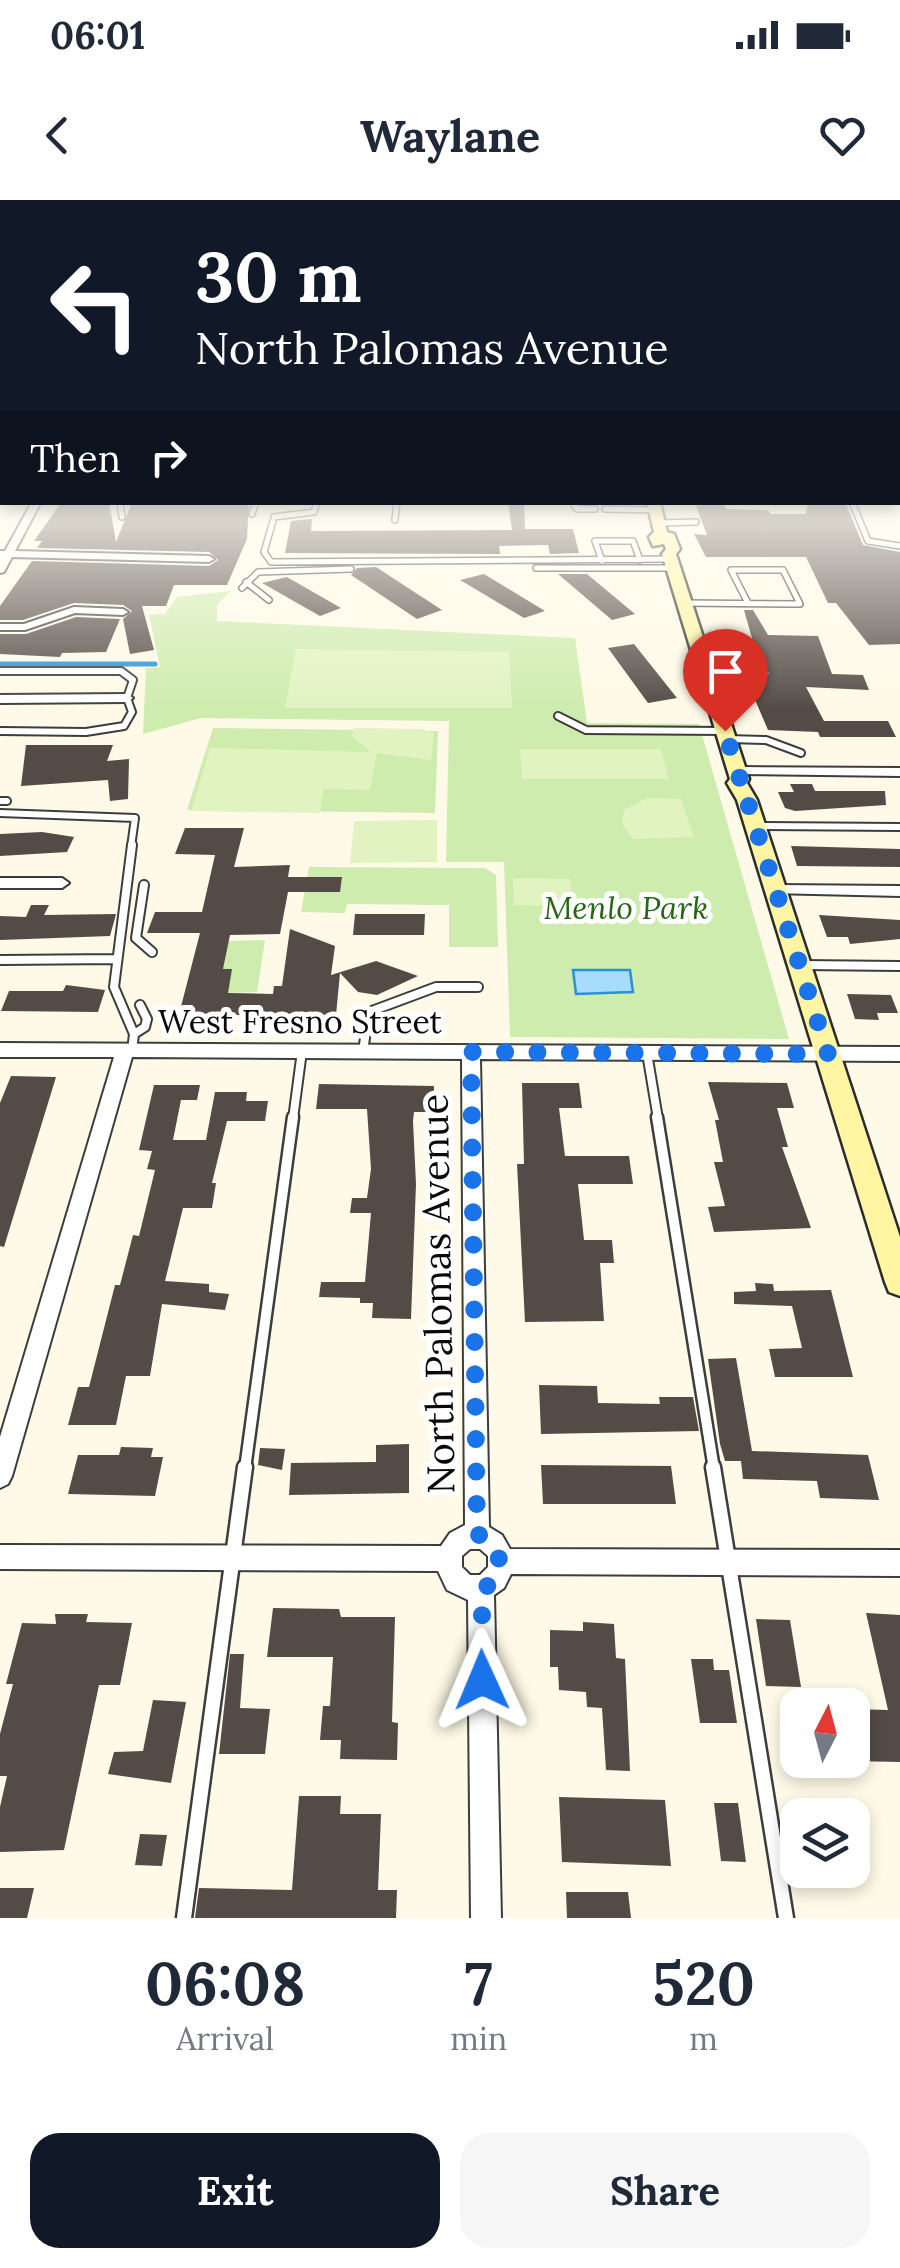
<!DOCTYPE html>
<html lang="en">
<head>
<meta charset="utf-8">
<style>
  body { margin:0; font-family:Lora,serif; background:#f6f6f7; color:#1f2937; height:100vh; display:flex; flex-direction:column; font-size:38px; white-space:nowrap }
  * { box-sizing:border-box; margin:0 }
  p { font-size:32px; color:#747a83 }
  .icon { flex:none; width:55px; height:55px; fill:none; stroke:currentColor; stroke-width:2; stroke-linecap:round; stroke-linejoin:round }
  .map { position:relative; height:1718px; overflow:hidden }
  .panel { display:flex; flex-direction:column; background:#fff; flex:1 }
  .panel>* { flex:none }
  .hud { position:absolute; left:0px; top:0px; width:900px; height:305px; box-shadow:0 5px 15px #0003; background:#111827; color:#fff; overflow:hidden }
  .needle { width:65px; rotate:6deg }
  .tools { position:absolute; left:780px; top:1488px; display:grid; gap:20px }
  .tools a { display:grid; place-items:center; width:90px; height:90px; border-radius:20px; background:#fff; box-shadow:0 5px 15px #0003; font-size:50px }
  .pin { position:absolute; display:grid; place-items:center; width:85px; height:85px; color:#fff; margin:-102px -42px; border-radius:50% 50% 50% 0; rotate:-45deg; box-shadow:0 0 10px #0007 }
  .pin .icon { rotate:45deg }
  .me { position:absolute; width:110px; margin:-55px; rotate:359deg; stroke-linejoin:round; filter:drop-shadow(0 0 8px #0008) }
  .turn { display:flex; align-items:center; gap:35px; height:210px; padding:0 30px; font-size:45px }
  .turn .icon { width:130px; height:130px; stroke-width:2.5 }
  .turn b { display:block; font-size:70px; line-height:85px }
  .then { display:flex; align-items:center; height:95px; padding:0 30px; background:#0003; gap:20px; font-size:38px }
  .eta { display:flex; justify-content:space-evenly; align-items:center; height:170px; text-align:center }
  .eta b { font-size:60px; font-weight:700; line-height:70px }
  .button { display:flex; gap:20px; margin-top:auto; padding:20px 30px }
  .button a { flex:1; height:115px; border-radius:30px; background:#111827; color:#fff; font-size:40px; font-weight:700; line-height:115px; text-align:center }
  .button a+a { background:#f6f6f7; color:#1f2937 }
  .status { display:flex; justify-content:space-between; align-items:center; height:70px; padding:0 50px; background:#fff; direction:ltr }
  .status svg { height:28px; fill:currentColor }
  header { display:flex; justify-content:space-between; align-items:center; height:130px; padding:0 30px; background:#fff; font-size:45px; font-weight:700 }
  .map>svg:first-child { display:block }
  .green { fill:#ceecae }
  .pitch { fill:#e1f3c1 }
  .water { fill:#a7dcfc; stroke:#2791d9; stroke-width:2.5 }
  .lines { fill:none; stroke-linecap:round; stroke-linejoin:round }
  .stream { stroke:#2791d9; stroke-width:5 }
  .building { fill:#544b46 }
  .lane-far4-casing { stroke:#3d3d3d; stroke-width:8 }
  .lane-far3-casing { stroke:#3d3d3d; stroke-width:10 }
  .lane-far2-casing { stroke:#3d3d3d; stroke-width:12 }
  .lane-far1-casing { stroke:#3d3d3d; stroke-width:15 }
  .lane-casing { stroke:#3d3d3d; stroke-width:19 }
  .street-casing { stroke:#3d3d3d; stroke-width:4 }
  .secondary-casing { stroke:#2c2c2c; stroke-width:5 }
  .lane-far4 { stroke:#fff; stroke-width:5 }
  .lane-far3 { stroke:#fff; stroke-width:6 }
  .lane-far2 { stroke:#fff; stroke-width:8 }
  .lane-far1 { stroke:#fff; stroke-width:10 }
  .lane { stroke:#fff; stroke-width:14 }
  .street { fill:#fff; fill-rule:evenodd }
  .secondary { fill:#fff5a2; fill-rule:evenodd }
  .route { stroke:#1a73e8; stroke-width:18; stroke-dasharray:0 32.4 }
  .labels { text-anchor:middle; dominant-baseline:central; stroke-width:10; stroke-linejoin:round; paint-order:stroke }
  .park-label { font-size:32px; font-style:italic; fill:#266616; stroke:#fff }
  .street-label { font-size:32px; fill:#0a0a0a; stroke:#fff }
  .near-street-label { font-size:38px; fill:#0a0a0a; stroke:#fff }
</style>
</head>
<body>
<div class="status"><b>06:01</b><svg viewBox="0 0 49 12"><path d="M0 12V9h3v3zM5 12V6h3v6zM10 12V3h3v9zM15 12V0h3v12zM26 1h20v11H26zM47 4h2v5h-2z"/></svg></div>
<header><svg class="icon" aria-label="back" viewBox="0 0 24 24"><path d="M15 5l-7 7 7 7"/></svg>Waylane<svg class="icon" aria-label="heart" viewBox="0 0 24 24"><path d="M12 20l-8-8c-3-5 5-10 8-4 3-6 11-1 8 4z"/></svg></header>
<div class="map">
<svg width="900" height="1718" viewBox="0 0 900 1718">
  <rect width="100%" height="100%" fill="#fffae7"/>
  <path class="green" d="M 231,391 L 217,405 L 217,421 L 575,438 L 587,523 L 699,524 L 789,839 L 510,837 L 504,662 L 446,662 L 449,521 L 201,518 L 143,534 L 146,468 L 160,467 L 149,415 L 165,414 L 177,397 Z
    M 213,528 L 438,531 L 435,613 L 187,610 Z
    M 309,667 L 485,668 L 496,675 L 498,747 L 449,747 L 449,705 L 347,704 L 345,713 L 301,712 Z
    M 265,740 L 257,792 L 228,793 L 223,769 L 228,741 Z"/>
  <path class="pitch" d="M 296,449 L 509,452 L 512,508 L 285,508 Z
    M 354,528 L 422,529 L 434,533 L 431,560 L 377,553 L 370,590 L 323,589 L 320,613 L 191,611 L 210,548 L 371,552 L 352,536 Z
    M 520,549 L 661,549 L 669,579 L 522,579 Z
    M 647,598 L 681,599 L 694,637 L 633,639 L 622,624 L 624,610 Z
    M 437,620 L 437,662 L 350,663 L 354,621 Z
    M 513,678 L 570,679 L 573,706 L 514,705 Z"/>
  <path class="water" d="M 573,770 L 630,770 L 633,792 L 576,794 Z"/>
  <g class="lines">
    <path class="stream" d="M 0,464 L 155,464"/>
  </g>
  <path class="building" d="M 109,302 L 116,342 L 132,302 L 249,302 L 247,339 L 227,385 L 174,385 L 166,406 L 142,406 L 154,450 L 130,454 L 123,419 L 132,411 L 123,405 L 74,403 L 23,420 L 0,420 L 0,406 L 32,361 L 209,366 L 218,360 L 209,352 L 37,348 L 42,341 L 34,341 L 60,304 Z
    M 508,302 L 524,302 L 525,329 L 573,329 L 579,353 L 550,354 L 548,345 L 499,346 L 500,354 L 285,353 L 291,321 L 312,319 L 311,331 L 512,330 Z
    M 699,302 L 723,302 L 726,309 L 768,310 L 771,314 L 806,314 L 808,302 L 845,302 L 863,345 L 900,352 L 900,444 L 869,445 L 836,403 L 828,403 L 806,357 L 706,357 L 694,334 L 707,335 L 696,306 Z
    M 376,367 L 442,410 L 417,419 L 351,375 L 357,368 Z
    M 484,374 L 545,411 L 524,418 L 460,380 Z
    M 558,374 L 587,374 L 635,414 L 612,420 Z
    M 287,377 L 341,408 L 320,416 L 262,383 Z
    M 744,410 L 753,410 L 768,435 L 818,436 L 832,474 L 863,475 L 869,490 L 806,487 L 824,521 L 888,521 L 896,537 L 820,537 L 818,532 L 768,530 L 744,474 L 769,474 L 755,449 Z
    M 76,417 L 120,419 L 106,452 L 62,453 L 60,457 L 0,454 L 0,434 L 26,434 Z
    M 634,444 L 677,498 L 648,503 L 608,448 Z
    M 26,545 L 113,545 L 107,561 L 129,559 L 128,599 L 110,601 L 108,580 L 21,586 Z
    M 790,584 L 812,584 L 815,591 L 885,591 L 886,605 L 795,611 L 785,608 L 778,592 L 794,592 Z
    M 185,628 L 244,628 L 234,667 L 290,665 L 288,677 L 342,677 L 340,692 L 288,692 L 280,734 L 230,735 L 223,769 L 232,769 L 228,793 L 273,794 L 274,786 L 282,786 L 290,729 L 335,746 L 331,775 L 376,761 L 418,776 L 377,795 L 358,792 L 340,773 L 336,815 L 219,815 L 218,822 L 177,822 L 200,733 L 147,733 L 155,712 L 202,712 L 215,655 L 175,654 Z
    M 42,632 L 74,637 L 67,652 L 0,656 L 0,634 Z
    M 791,646 L 900,649 L 900,667 L 797,666 Z
    M 31,705 L 49,705 L 44,715 L 116,714 L 115,718 L 110,736 L 0,740 L 0,716 L 26,717 Z
    M 355,714 L 425,714 L 424,735 L 353,735 Z
    M 819,715 L 900,720 L 900,739 L 850,744 L 848,737 L 827,737 Z
    M 66,785 L 105,790 L 98,812 L 1,811 L 9,791 L 63,791 Z
    M 847,794 L 891,795 L 898,813 L 877,813 L 879,820 L 855,819 Z
    M 11,876 L 56,877 L 4,1047 L 0,1046 L 0,903 Z
    M 708,882 L 787,883 L 794,908 L 777,908 L 788,947 L 782,947 L 811,1028 L 714,1032 L 708,1007 L 725,1006 L 714,962 L 723,962 L 715,920 L 719,920 Z
    M 522,883 L 579,883 L 582,908 L 559,908 L 565,956 L 629,956 L 633,984 L 578,984 L 584,1040 L 612,1040 L 614,1063 L 600,1063 L 604,1121 L 525,1122 L 517,964 L 524,964 Z
    M 319,884 L 434,886 L 434,912 L 414,912 L 413,921 L 416,984 L 411,1119 L 372,1118 L 373,1103 L 360,1103 L 360,1098 L 319,1097 L 321,1082 L 365,1082 L 371,1013 L 350,1013 L 352,998 L 367,998 L 371,969 L 367,909 L 316,909 Z
    M 154,885 L 200,885 L 197,900 L 181,900 L 173,940 L 206,940 L 215,892 L 247,892 L 246,901 L 268,901 L 265,921 L 227,921 L 212,983 L 216,983 L 212,1008 L 183,1008 L 165,1081 L 209,1084 L 209,1092 L 229,1094 L 225,1110 L 162,1104 L 150,1176 L 126,1176 L 116,1225 L 68,1225 L 78,1187 L 89,1187 L 115,1085 L 120,1085 L 133,1035 L 139,1036 L 155,970 L 147,969 L 152,951 L 139,950 Z
    M 755,1083 L 773,1084 L 774,1091 L 831,1090 L 853,1177 L 775,1177 L 769,1149 L 802,1148 L 792,1106 L 734,1104 L 734,1092 L 756,1091 Z
    M 736,1158 L 752,1251 L 868,1255 L 879,1300 L 820,1298 L 817,1281 L 743,1279 L 741,1261 L 725,1261 L 720,1244 L 708,1159 Z
    M 539,1185 L 597,1186 L 598,1203 L 660,1204 L 659,1197 L 693,1197 L 699,1231 L 541,1234 Z
    M 409,1244 L 409,1293 L 289,1295 L 291,1263 L 376,1262 L 376,1245 Z
    M 121,1247 L 153,1248 L 151,1257 L 163,1257 L 155,1296 L 68,1294 L 78,1255 L 119,1255 Z
    M 260,1248 L 285,1249 L 282,1270 L 258,1265 Z
    M 541,1265 L 671,1266 L 676,1304 L 543,1304 Z
    M 273,1408 L 339,1409 L 341,1417 L 395,1417 L 392,1522 L 398,1523 L 397,1560 L 340,1559 L 341,1540 L 320,1540 L 323,1506 L 330,1506 L 333,1457 L 267,1457 Z
    M 866,1413 L 900,1415 L 900,1562 L 852,1561 L 852,1509 L 888,1510 Z
    M 55,1414 L 88,1414 L 86,1422 L 132,1423 L 120,1485 L 99,1485 L 64,1650 L 0,1652 L 0,1607 L 7,1576 L 0,1576 L 0,1534 L 13,1484 L 6,1484 L 22,1423 L 56,1424 Z
    M 756,1419 L 790,1420 L 801,1487 L 766,1486 Z
    M 583,1422 L 614,1424 L 616,1458 L 625,1459 L 630,1571 L 606,1570 L 602,1508 L 587,1507 L 586,1492 L 559,1490 L 558,1467 L 550,1467 L 550,1430 L 583,1431 Z
    M 230,1454 L 244,1454 L 240,1508 L 270,1509 L 265,1554 L 219,1554 Z
    M 691,1459 L 713,1459 L 714,1470 L 729,1470 L 737,1523 L 700,1523 Z
    M 153,1500 L 186,1502 L 171,1583 L 108,1574 L 114,1552 L 143,1551 Z
    M 299,1596 L 341,1596 L 340,1614 L 381,1614 L 378,1690 L 397,1690 L 396,1718 L 195,1718 L 199,1688 L 292,1690 Z
    M 559,1597 L 665,1600 L 671,1666 L 562,1662 Z
    M 714,1603 L 738,1603 L 746,1662 L 721,1661 Z
    M 140,1634 L 167,1635 L 162,1666 L 135,1665 Z
    M 0,1688 L 34,1688 L 27,1718 L 0,1718 Z
    M 566,1692 L 628,1692 L 631,1718 L 567,1718 Z"/>
  <g class="lines">
    <g class="lane-far4-casing">
      <path id="lane-far4" d="M 120,302 L 122,317
        M 572,302 L 577,309 L 595,309
        M 852,302 L 868,341 L 900,346
        M 605,309 L 655,310
        M 252,314 L 256,302
        M 274,317 L 314,312 L 317,302
        M 395,320 L 397,302
        M 273,321 L 264,352 L 271,362 L 671,359
        M 659,323 L 696,322
        M 602,361 L 595,341 L 633,341 L 640,360
        M 536,368 L 673,368
        M 246,382 L 269,400
        M 242,388 L 258,372 L 351,369
        M 684,403 L 800,404 L 783,370 L 731,370 L 748,403"/>
    </g>
    <g class="lane-far3-casing">
      <path id="lane-far3" d="M 0,471 L 121,471 L 133,480 L 127,498 L 132,512 L 124,526 L 86,532 L 0,531
        M 558,516 L 586,530 L 725,531
        M 728,539 L 766,540 L 801,553
        M 0,601 L 7,601
        M 0,613 L 135,618 L 131,647
        M 758,626 L 900,627"/>
    </g>
    <g class="lane-far2-casing">
      <path id="lane-far2" d="M 132,645 L 114,787 L 134,834 L 132,851
        M 144,685 L 136,738 L 152,752
        M 0,760 L 117,759
        M 802,765 L 900,766
        M 134,834 L 145,827 L 147,819 L 140,805
        M 363,851 L 369,812 L 436,787 L 478,787
        M 647,853 L 658,919
        M 293,919 L 302,851"/>
    </g>
    <g class="lane-far1-casing">
      <path id="lane-far1" d="M 657,917 L 714,1269
        M 245,1269 L 293,917"/>
    </g>
    <g class="lane-casing">
      <path id="lane" d="M 713,1267 L 786,1718
        M 184,1718 L 245,1267"/>
    </g>
    <g class="street-casing">
      <path id="street" d="M 32,302 L 41,302 L 15,351 L 209,356 L 214,359 L 209,362 L 12,357 L 4,372 L 0,373 L 0,351 L 5,351 Z
        M 74,407 L 123,409 L 128,412 L 123,415 L 75,413 L 25,430 L 0,430 L 0,424 L 24,424 Z
        M 0,495 L 127,494 L 133,498 L 127,502 L 0,503 Z
        M 738,567 L 900,568 L 900,576 L 733,574 L 731,571 Z
        M 0,678 L 62,678 L 69,683 L 62,688 L 0,688 Z
        M 775,685 L 900,686 L 900,696 L 770,693 L 768,690 L 770,687 Z
        M 0,843 L 900,847 L 900,861 L 480,859 L 489,1327 L 502,1335 L 510,1349 L 900,1350 L 900,1376 L 511,1374 L 504,1388 L 494,1395 L 501,1718 L 471,1718 L 468,1400 L 447,1390 L 438,1371 L 0,1369 L 0,1345 L 441,1346 L 450,1333 L 465,1325 L 462,859 L 132,857 L 12,1276 L 8,1284 L 0,1288 L 0,1237 L 114,857 L 0,857 ZM 470,1349 L 480,1349 L 488,1356 L 488,1367 L 480,1375 L 470,1375 L 462,1367 L 462,1356 Z"/>
    </g>
    <g class="secondary-casing">
      <path id="secondary" d="M 0,273 L 2,273 L 2,281 L 0,281 Z
        M 898,274 L 900,274 L 900,282 L 898,282 Z
        M 647,302 L 660,302 L 667,332 L 674,334 L 680,349 L 676,354 L 749,579 L 747,583 L 757,600 L 900,1037 L 900,1096 L 889,1092 L 885,1082 L 737,600 L 727,583 L 730,579 L 662,354 L 666,349 L 664,344 L 653,346 L 649,337 L 654,332 Z"/>
    </g>
    <use href="#lane-far4" class="lane-far4"/>
    <use href="#lane-far3" class="lane-far3"/>
    <use href="#lane-far2" class="lane-far2"/>
    <use href="#lane-far1" class="lane-far1"/>
    <use href="#lane" class="lane"/>
    <use href="#street" class="street"/>
    <use href="#secondary" class="secondary"/>
  </g>
  <linearGradient id="sky" x2="0" y2="1"><stop stop-color="#8ec4f0"/><stop offset="0.53" stop-color="#fffdf4"/><stop offset="1" stop-color="#fffdf4" stop-opacity="0"/></linearGradient>
  <rect width="900" height="510" fill="url(#sky)"/>
  <g class="lines">
    <path class="route" d="M 482,1480 L 482,1389 L 494,1382 L 500,1361 L 490,1340 L 477,1334 L 471,852 L 828,854 L 747,600 L 737,583 L 740,579 L 725,531"/>
  </g>
  <g class="labels">
    <g class="park-label">
      <text x="626" y="707">Menlo Park</text>
    </g>
    <g class="street-label">
      <text x="300" y="821">West Fresno Street</text>
    </g>
    <g class="near-street-label">
      <text transform="translate(437 1094) rotate(-91)">North Palomas Avenue</text>
    </g>
  </g>
</svg>
<div class="tools">
<a><svg class="needle" viewBox="-14 -14 28 28"><path d="M0-13l5 13h-10z" fill="#e53935"/><path d="M0 13l5-13h-10z" fill="#747a83"/></svg></a>
<a><svg class="icon" aria-label="layers" viewBox="0 0 24 24"><path d="M12 4l9 5-9 5-9-5zM3 14l9 5 9-5"/></svg></a>
</div>
<div class="pin" style="left:725px;top:531px;background:#d93025"><svg class="icon" aria-label="arrive" viewBox="0 0 24 24"><path d="M6 21V4h12l-3 4 3 4H6"/></svg></div>
<svg class="me" style="left:482px;top:1480px" viewBox="-20 -20 40 40"><path d="M0-17L14 15 0 8-14 15z" fill="#1a73e8" stroke="#fff" stroke-width="4"/></svg>
<div class="hud">
<div class="turn"><svg class="icon" aria-label="left" viewBox="0 0 24 24"><path d="M17 20v-9H6M10 6l-5 5 5 5"/></svg><div><b>30 m</b>North Palomas Avenue</div></div>
<div class="then">Then<svg class="icon" aria-label="right" viewBox="0 0 24 24"><path d="M7 20v-9h11M14 6l5 5-5 5"/></svg></div>
</div>
</div>
<section class="panel">
<div class="eta">
<div><b>06:08</b><p>Arrival</p></div>
<div><b>7</b><p>min</p></div>
<div><b>520</b><p>m</p></div>
</div>
<div class="button"><a>Exit</a><a>Share</a></div>
</section>
</body>
</html>
